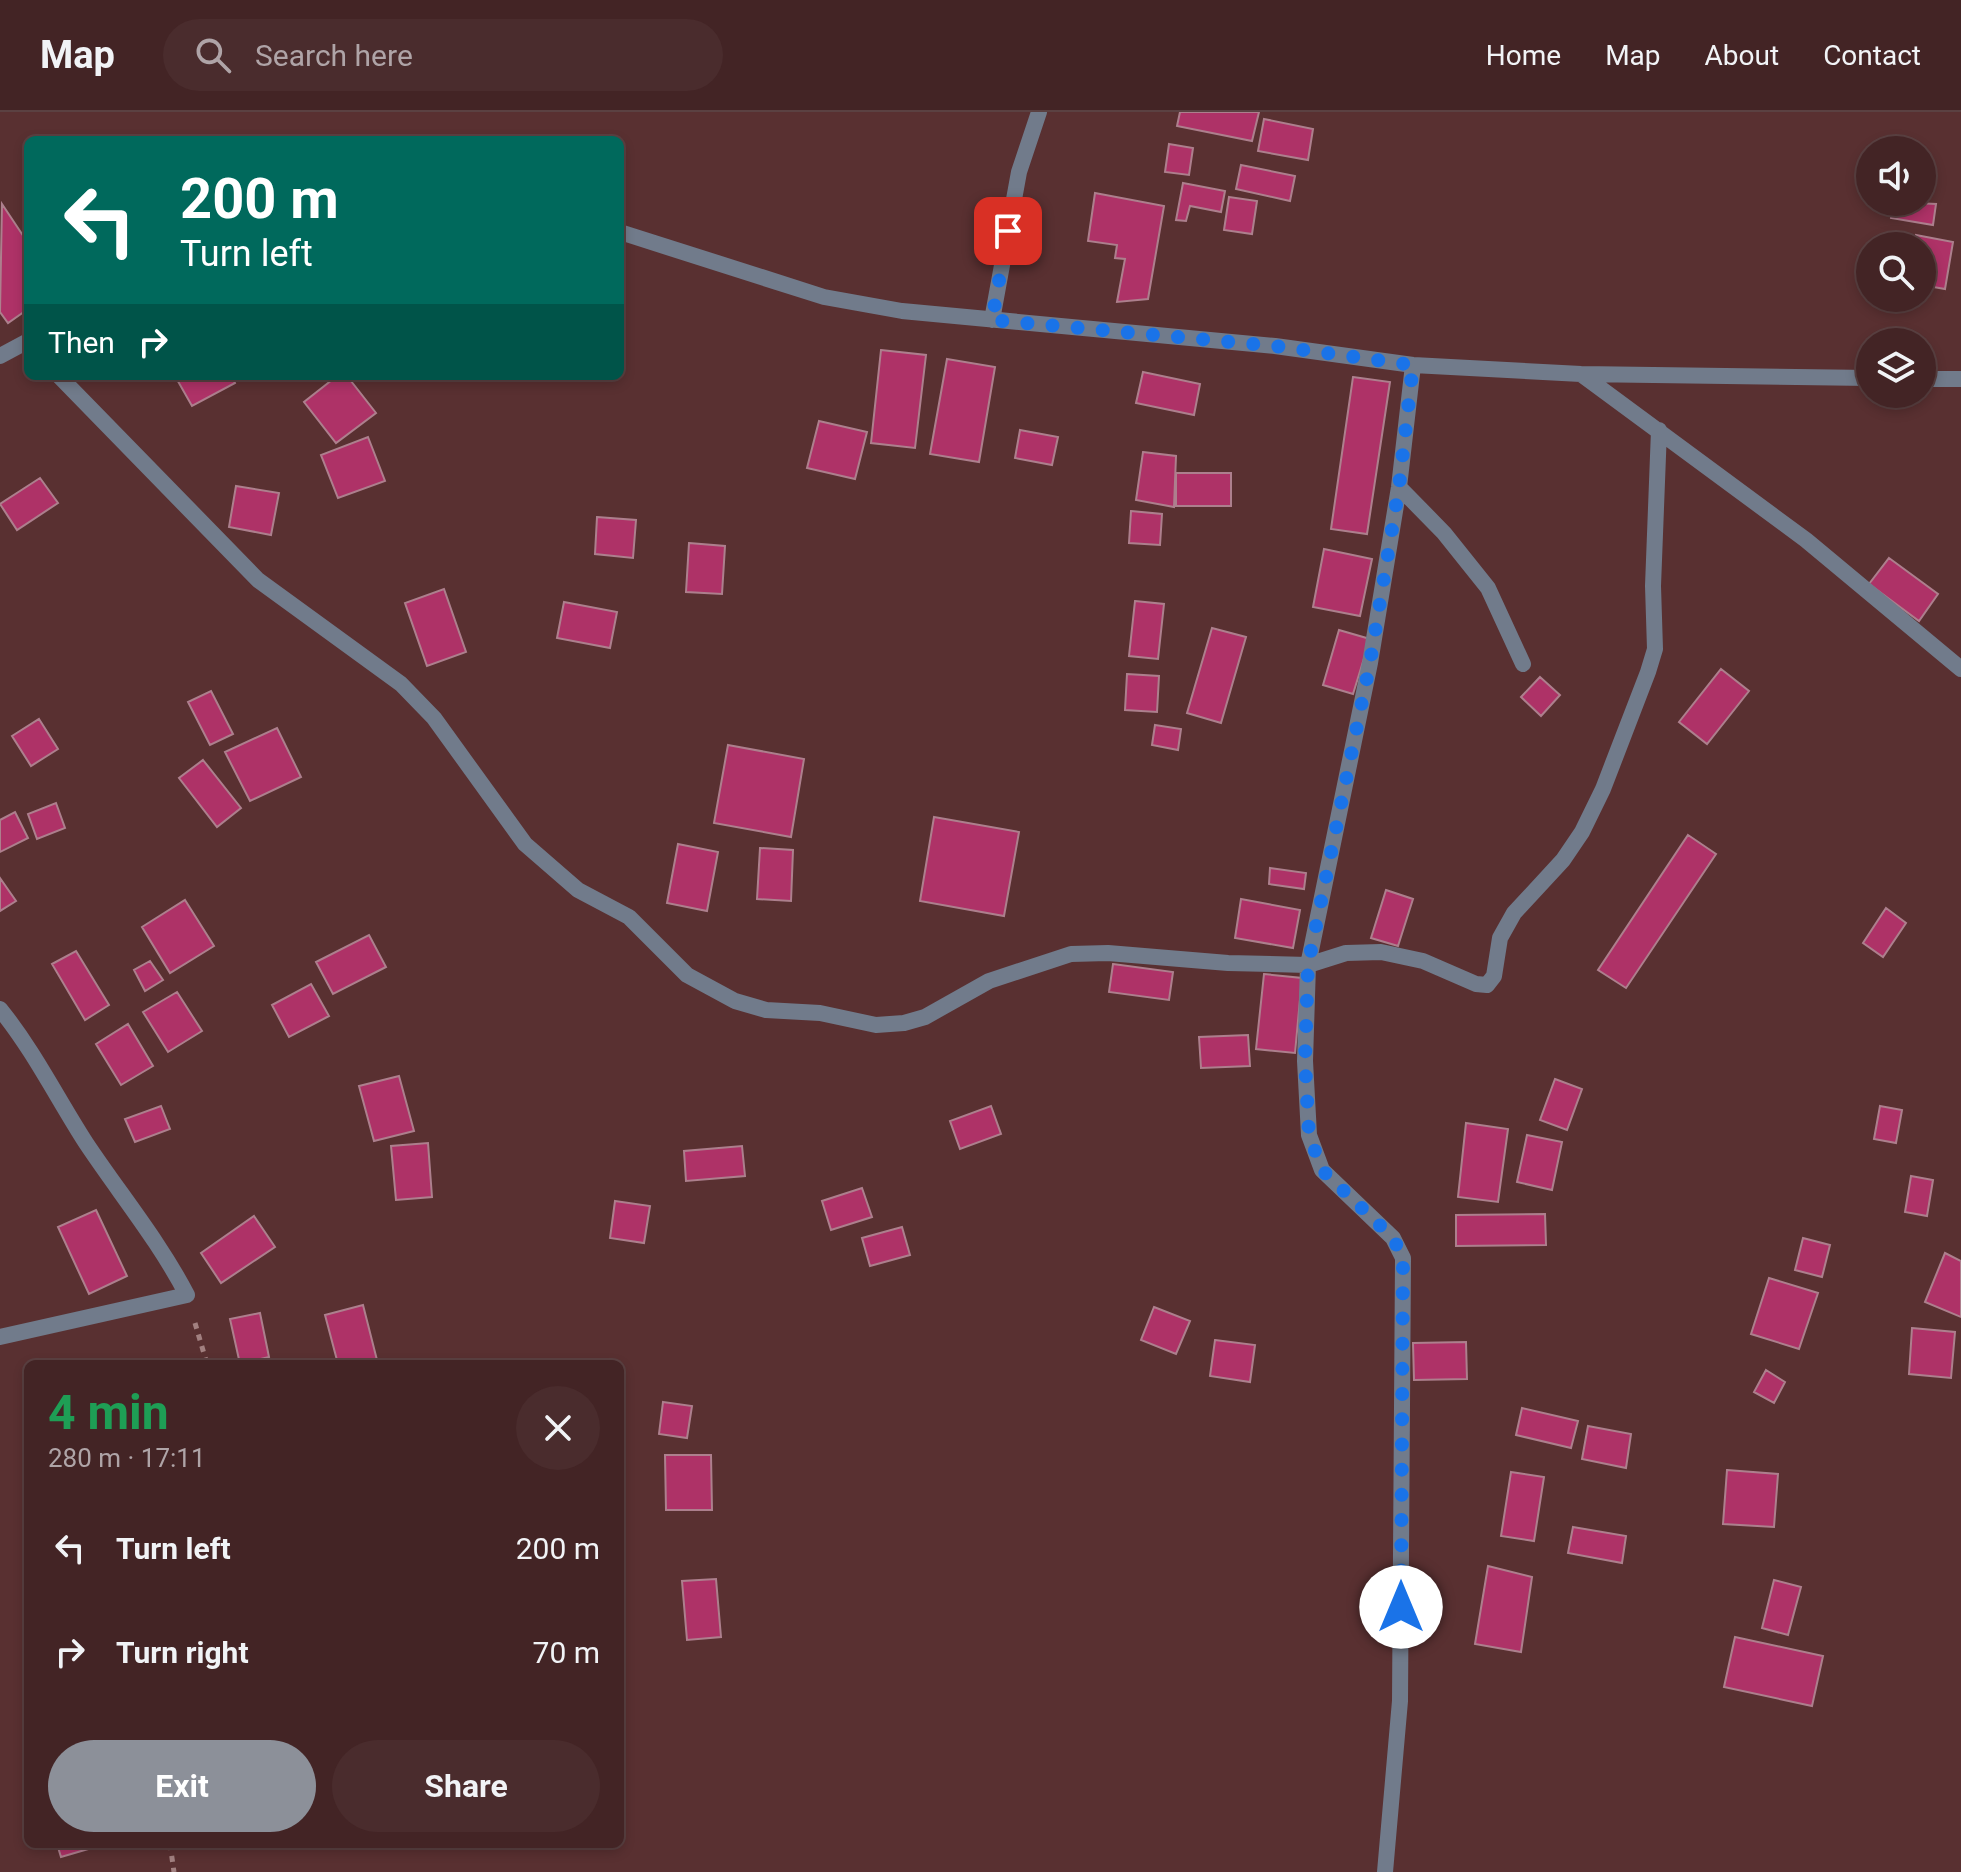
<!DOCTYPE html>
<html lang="en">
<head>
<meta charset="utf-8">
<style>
  body { margin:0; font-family:Roboto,sans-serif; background:#4a2c2d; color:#f1f3f6; height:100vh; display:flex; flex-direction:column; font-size:30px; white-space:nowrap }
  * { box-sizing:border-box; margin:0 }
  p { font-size:26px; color:#afa4a7 }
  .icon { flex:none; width:44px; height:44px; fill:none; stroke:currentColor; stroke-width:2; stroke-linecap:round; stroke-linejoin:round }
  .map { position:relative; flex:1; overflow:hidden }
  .panel { position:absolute; left:24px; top:1248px; width:600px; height:488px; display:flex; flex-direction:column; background:#432425; border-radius:12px; box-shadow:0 4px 12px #0003,0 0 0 2px #5b4142 }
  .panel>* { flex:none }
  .guide { position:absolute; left:24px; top:24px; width:600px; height:244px; border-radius:12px; box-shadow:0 4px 12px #0003,0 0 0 2px #5b4142; background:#00695c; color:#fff; overflow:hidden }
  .fabs { position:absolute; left:1856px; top:24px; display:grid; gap:16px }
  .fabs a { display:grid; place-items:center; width:80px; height:80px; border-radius:50%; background:#432425; box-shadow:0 4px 12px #0003,0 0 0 2px #5b4142; font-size:40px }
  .pin { position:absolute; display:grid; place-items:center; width:68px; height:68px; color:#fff; margin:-34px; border-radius:16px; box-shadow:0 4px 12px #0006 }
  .me { position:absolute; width:88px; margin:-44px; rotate:0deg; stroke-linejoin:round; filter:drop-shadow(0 0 6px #0008) }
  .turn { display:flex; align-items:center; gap:28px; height:168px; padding:0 24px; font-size:36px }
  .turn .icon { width:104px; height:104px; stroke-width:2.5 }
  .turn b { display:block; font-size:56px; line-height:68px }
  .then { display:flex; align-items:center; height:76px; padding:0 24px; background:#0003; gap:16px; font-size:30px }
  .round { display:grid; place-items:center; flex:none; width:84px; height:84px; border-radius:42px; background:#4a2c2d }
  .headline { display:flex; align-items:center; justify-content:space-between; height:136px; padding:0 24px }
  h1 { font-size:48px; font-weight:700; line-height:60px; color:#1e9e55 }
  .action { display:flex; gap:16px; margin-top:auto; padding:16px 24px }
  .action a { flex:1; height:92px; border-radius:48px; background:#8c9099; color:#fff; font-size:32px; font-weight:700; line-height:92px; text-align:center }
  .action a+a { background:#4a2c2d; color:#f1f3f6 }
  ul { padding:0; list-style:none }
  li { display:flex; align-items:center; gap:24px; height:104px; padding:0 24px }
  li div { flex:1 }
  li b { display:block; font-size:30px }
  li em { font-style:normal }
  header { display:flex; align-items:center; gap:48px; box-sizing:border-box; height:112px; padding:0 40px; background:#432425; border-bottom:2px solid #5b4142 }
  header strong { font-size:38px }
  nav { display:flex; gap:44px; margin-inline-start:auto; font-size:28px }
  .search { width:560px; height:72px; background:#4a2c2d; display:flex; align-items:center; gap:20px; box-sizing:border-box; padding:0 28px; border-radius:44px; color:#afa4a7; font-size:30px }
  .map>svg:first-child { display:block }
  .building { fill:#ae3267; stroke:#ad7f8d; stroke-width:2 }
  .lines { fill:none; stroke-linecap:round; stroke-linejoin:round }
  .path { stroke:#a28080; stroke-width:5; stroke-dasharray:6 6; stroke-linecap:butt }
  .minor { stroke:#717b8b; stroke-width:16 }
  .route { stroke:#1a73e8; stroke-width:14; stroke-dasharray:0 25.2 }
</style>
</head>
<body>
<header>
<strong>Map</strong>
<div class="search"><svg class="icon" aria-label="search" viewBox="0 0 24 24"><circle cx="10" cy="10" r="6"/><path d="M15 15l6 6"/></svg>Search here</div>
<nav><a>Home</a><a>Map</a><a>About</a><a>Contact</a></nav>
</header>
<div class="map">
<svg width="1961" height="1760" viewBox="0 0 1961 1760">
  <rect width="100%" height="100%" fill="#593031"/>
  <path class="building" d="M 1180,0 L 1259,0 L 1252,29 L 1177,14 Z
    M 1264,7 L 1313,17 L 1308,48 L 1258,39 Z
    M 1169,32 L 1193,36 L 1189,63 L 1165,60 Z
    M 1241,53 L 1295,64 L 1290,89 L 1236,77 Z
    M 1183,71 L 1225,79 L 1221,100 L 1190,94 L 1186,109 L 1176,108 Z
    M 1095,81 L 1164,94 L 1148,187 L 1117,190 L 1125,147 L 1115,146 L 1117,133 L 1088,129 Z
    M 1229,85 L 1257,89 L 1252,122 L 1224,118 Z
    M 1893,90 L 1936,92 L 1933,113 L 1891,106 Z
    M 2,92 L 28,131 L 28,197 L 8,211 L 0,200 Z
    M 1916,123 L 1953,130 L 1945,177 L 1922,173 L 1922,134 L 1914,134 Z
    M 881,238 L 926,243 L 915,336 L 871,331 Z
    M 947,247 L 995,255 L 979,350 L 930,342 Z
    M 1143,260 L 1200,272 L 1194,303 L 1136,291 Z
    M 175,264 L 232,264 L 235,271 L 192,294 Z
    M 337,264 L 347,264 L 376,301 L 336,331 L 304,290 Z
    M 1353,265 L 1390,270 L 1367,422 L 1331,417 Z
    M 819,309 L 867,320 L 855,367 L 807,356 Z
    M 1020,318 L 1058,325 L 1052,353 L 1015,346 Z
    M 368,325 L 385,369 L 338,386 L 321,343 Z
    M 1143,340 L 1176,344 L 1174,395 L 1136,388 Z
    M 1176,361 L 1231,361 L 1231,394 L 1176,394 Z
    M 40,366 L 58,391 L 17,418 L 0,392 Z
    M 236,374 L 279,381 L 271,423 L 229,415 Z
    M 1131,399 L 1162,402 L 1160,433 L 1129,431 Z
    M 597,405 L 636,408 L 633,446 L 595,442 Z
    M 689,431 L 725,434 L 722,482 L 686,480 Z
    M 1324,437 L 1372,447 L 1360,504 L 1313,495 Z
    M 1889,446 L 1938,482 L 1919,509 L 1869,472 Z
    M 444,477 L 466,540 L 427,554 L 405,491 Z
    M 1135,489 L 1164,492 L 1158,547 L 1129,544 Z
    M 564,490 L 617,500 L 610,536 L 557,526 Z
    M 1212,516 L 1246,525 L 1221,611 L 1187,601 Z
    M 1339,518 L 1370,527 L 1353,582 L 1323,573 Z
    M 1721,557 L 1749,579 L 1707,632 L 1679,610 Z
    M 1127,562 L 1159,564 L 1157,600 L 1125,598 Z
    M 1540,565 L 1560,583 L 1541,604 L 1521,585 Z
    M 211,579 L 233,622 L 210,633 L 188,590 Z
    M 39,607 L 58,637 L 31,654 L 12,624 Z
    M 1155,613 L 1181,617 L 1178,638 L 1152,633 Z
    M 277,616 L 301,665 L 250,689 L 225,640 Z
    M 728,633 L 804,647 L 791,725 L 714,711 Z
    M 203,648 L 241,696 L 217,715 L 179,666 Z
    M 56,691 L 65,716 L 37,727 L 28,702 Z
    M 15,700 L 28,726 L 0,740 L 0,708 Z
    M 934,705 L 1019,720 L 1004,804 L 920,789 Z
    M 1688,723 L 1716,742 L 1626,876 L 1598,858 Z
    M 678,732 L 718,740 L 707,799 L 667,791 Z
    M 760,736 L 793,738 L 791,789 L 757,787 Z
    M 1270,756 L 1306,761 L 1304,777 L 1269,772 Z
    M 0,766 L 16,789 L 0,799 Z
    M 1386,778 L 1413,787 L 1398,834 L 1371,826 Z
    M 1241,787 L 1300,798 L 1293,836 L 1235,826 Z
    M 185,788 L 214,834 L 170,861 L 142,815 Z
    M 1886,796 L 1906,811 L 1883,845 L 1863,831 Z
    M 369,823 L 386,855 L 333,882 L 316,850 Z
    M 76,839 L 109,893 L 85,908 L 52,852 Z
    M 150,849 L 163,868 L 145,879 L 134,858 Z
    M 1113,852 L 1173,860 L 1169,888 L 1109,880 Z
    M 1264,862 L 1302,866 L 1295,941 L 1256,937 Z
    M 311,872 L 329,904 L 289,925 L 272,893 Z
    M 177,880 L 202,919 L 168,940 L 143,900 Z
    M 128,912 L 153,954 L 121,973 L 96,932 Z
    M 1248,923 L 1250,954 L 1201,956 L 1199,925 Z
    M 399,964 L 414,1019 L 374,1029 L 359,974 Z
    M 1555,967 L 1582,977 L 1567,1018 L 1540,1008 Z
    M 161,994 L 170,1017 L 135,1030 L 125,1007 Z
    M 991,994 L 1001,1022 L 960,1037 L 950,1009 Z
    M 1880,994 L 1902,998 L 1896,1031 L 1874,1027 Z
    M 1466,1011 L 1508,1017 L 1498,1090 L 1458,1085 Z
    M 1527,1023 L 1562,1030 L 1552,1078 L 1517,1070 Z
    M 428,1031 L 432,1085 L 396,1088 L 391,1034 Z
    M 742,1034 L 745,1064 L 686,1069 L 684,1039 Z
    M 1911,1064 L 1933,1068 L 1927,1104 L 1905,1100 Z
    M 862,1076 L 872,1105 L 831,1118 L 822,1089 Z
    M 615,1089 L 650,1094 L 644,1131 L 610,1126 Z
    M 96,1098 L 127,1164 L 89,1182 L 58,1115 Z
    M 1545,1102 L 1546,1133 L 1456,1134 L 1456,1103 Z
    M 254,1104 L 275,1135 L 221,1171 L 201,1141 Z
    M 902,1115 L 910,1143 L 870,1154 L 862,1126 Z
    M 1803,1126 L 1830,1133 L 1822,1165 L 1795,1158 Z
    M 1945,1141 L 1961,1149 L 1961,1205 L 1925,1190 Z
    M 1769,1166 L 1818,1181 L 1799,1237 L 1751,1222 Z
    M 363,1193 L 378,1252 L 338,1252 L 325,1203 Z
    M 1154,1195 L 1190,1209 L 1176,1242 L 1141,1228 Z
    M 260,1201 L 269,1245 L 240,1252 L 230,1207 Z
    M 1912,1216 L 1955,1220 L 1951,1266 L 1909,1262 Z
    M 1215,1228 L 1255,1233 L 1250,1270 L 1210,1264 Z
    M 1466,1230 L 1467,1267 L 1414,1268 L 1413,1231 Z
    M 1766,1258 L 1785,1270 L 1774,1291 L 1754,1280 Z
    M 663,1290 L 692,1294 L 687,1326 L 659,1322 Z
    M 1522,1296 L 1578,1309 L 1571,1336 L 1516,1323 Z
    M 1588,1314 L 1631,1322 L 1626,1356 L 1582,1347 Z
    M 665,1343 L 711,1343 L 712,1398 L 666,1398 Z
    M 1727,1358 L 1778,1362 L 1774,1415 L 1723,1412 Z
    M 1511,1360 L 1544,1365 L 1534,1429 L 1501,1424 Z
    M 1573,1415 L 1626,1424 L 1622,1451 L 1568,1441 Z
    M 1488,1454 L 1532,1465 L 1521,1540 L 1475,1532 Z
    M 716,1467 L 721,1525 L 687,1528 L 682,1469 Z
    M 1774,1468 L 1801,1475 L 1788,1523 L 1762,1516 Z
    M 1735,1525 L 1823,1544 L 1812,1594 L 1724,1575 Z
    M 57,1732 L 94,1732 L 95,1735 L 61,1745 Z"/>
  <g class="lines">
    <path class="path" d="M 195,1211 L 207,1252
      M 170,1732 L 174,1760"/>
    <path class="minor" d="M 620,120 L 824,185 L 902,199 L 1275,234 L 1413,253 L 1581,262 L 1870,266
      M 992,208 L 1019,60 L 1039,0
      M 0,244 L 28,229
      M 1581,262 L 1806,428 L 1961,557
      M 59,264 L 258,468 L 401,572 L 434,606 L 525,732 L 578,778 L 629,805 L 687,863 L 735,889 L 766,898 L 820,901 L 876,913 L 904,911 L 925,905 L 989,869 L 1071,842 L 1108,841 L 1228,851 L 1308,853 L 1346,841 L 1381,840 L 1423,849 L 1476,872 L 1487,873 L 1494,864 L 1500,826 L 1514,801 L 1563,748 L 1582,720 L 1603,677 L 1648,560 L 1655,537 L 1653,474 L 1659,318
      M 1922,267 L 1961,267
      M 1399,375 L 1444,421 L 1488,476 L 1523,552
      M 0,897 C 34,939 57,986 86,1031 C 120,1082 159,1129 187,1183 L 0,1225
      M 1385,1760 L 1400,1589 L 1403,1146 L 1393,1126 L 1322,1058 L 1309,1023 L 1305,949 L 1308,853 L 1370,551 L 1399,375 L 1413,253"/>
  </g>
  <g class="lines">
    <path class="route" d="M 1008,119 L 992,208 L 1275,234 L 1413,253 L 1399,375 L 1370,551 L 1308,853 L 1305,949 L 1309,1023 L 1322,1058 L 1393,1126 L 1403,1146 L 1401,1495"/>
  </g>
</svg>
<div class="fabs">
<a><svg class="icon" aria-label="sound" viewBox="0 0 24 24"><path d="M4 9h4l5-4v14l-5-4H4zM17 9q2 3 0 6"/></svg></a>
<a><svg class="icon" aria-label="search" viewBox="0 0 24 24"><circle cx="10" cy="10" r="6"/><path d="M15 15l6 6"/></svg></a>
<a><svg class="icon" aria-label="layers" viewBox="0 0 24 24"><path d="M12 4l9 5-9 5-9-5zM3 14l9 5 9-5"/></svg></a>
</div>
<div class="pin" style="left:1008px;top:119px;background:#d93025"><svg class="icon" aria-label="arrive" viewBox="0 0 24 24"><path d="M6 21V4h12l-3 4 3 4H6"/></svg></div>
<svg class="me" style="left:1401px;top:1495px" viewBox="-20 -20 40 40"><circle r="19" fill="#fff"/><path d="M0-13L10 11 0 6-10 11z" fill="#1a73e8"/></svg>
<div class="guide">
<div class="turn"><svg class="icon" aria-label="left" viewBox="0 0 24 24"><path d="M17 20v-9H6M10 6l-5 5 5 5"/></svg><div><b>200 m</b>Turn left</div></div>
<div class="then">Then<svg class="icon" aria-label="right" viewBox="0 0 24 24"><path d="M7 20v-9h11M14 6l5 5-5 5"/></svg></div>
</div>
<section class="panel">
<div class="headline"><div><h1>4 min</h1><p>280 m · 17:11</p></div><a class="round"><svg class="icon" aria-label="close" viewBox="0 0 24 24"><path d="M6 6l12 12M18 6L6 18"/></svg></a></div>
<ul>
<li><svg class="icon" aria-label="left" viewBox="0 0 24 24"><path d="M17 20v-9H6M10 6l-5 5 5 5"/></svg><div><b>Turn left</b></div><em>200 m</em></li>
<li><svg class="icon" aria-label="right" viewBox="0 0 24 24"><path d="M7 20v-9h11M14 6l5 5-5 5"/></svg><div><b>Turn right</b></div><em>70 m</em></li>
</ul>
<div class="action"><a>Exit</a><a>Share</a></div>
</section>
</div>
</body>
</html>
